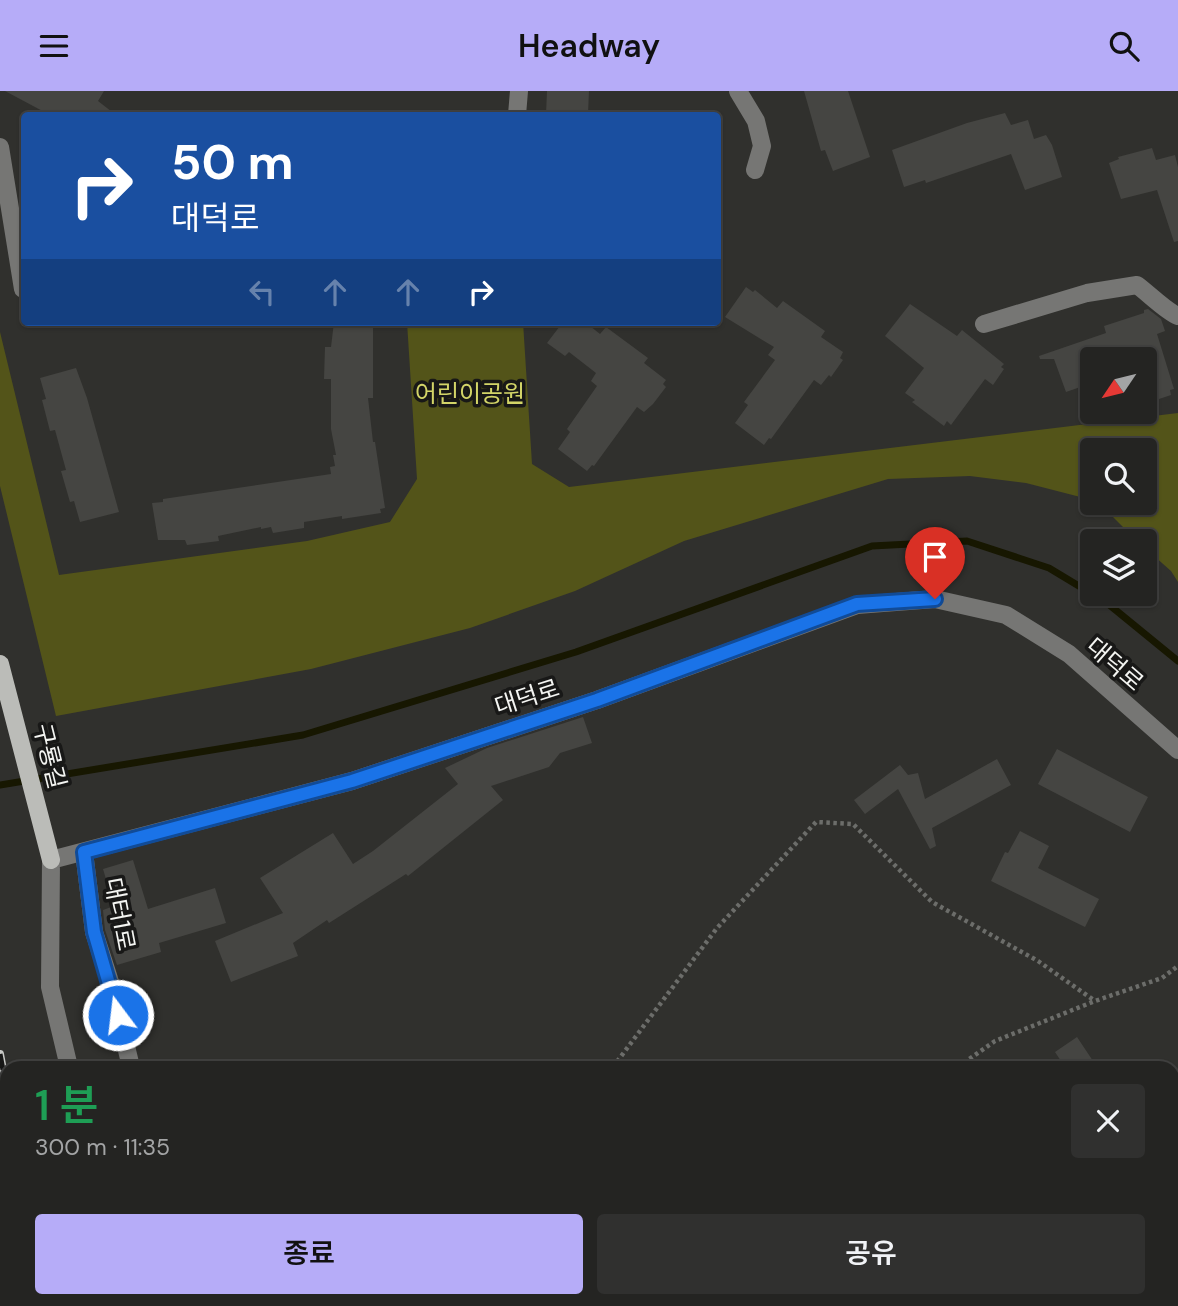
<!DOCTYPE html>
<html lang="ko">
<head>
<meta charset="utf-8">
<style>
  body { margin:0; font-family:"DM Sans","Noto Sans KR",sans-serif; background:#30302f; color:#f1f3f6; height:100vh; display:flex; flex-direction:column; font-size:26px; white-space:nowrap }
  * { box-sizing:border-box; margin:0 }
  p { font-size:23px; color:#a3a4a5 }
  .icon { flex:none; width:38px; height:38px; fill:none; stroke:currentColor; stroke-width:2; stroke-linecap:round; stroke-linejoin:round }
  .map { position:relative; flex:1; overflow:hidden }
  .side { position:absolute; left:0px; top:970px; width:1180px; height:247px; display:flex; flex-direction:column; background:#242422; border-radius:21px 21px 0 0; box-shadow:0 2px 5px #0004,0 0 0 2px #414140 }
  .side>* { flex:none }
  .banner { position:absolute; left:21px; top:21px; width:700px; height:214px; border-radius:7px; box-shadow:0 2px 5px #0004,0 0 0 2px #414140; background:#1a4fa0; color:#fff; overflow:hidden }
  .needle { width:46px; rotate:235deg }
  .buttons { position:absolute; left:1080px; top:256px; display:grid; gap:14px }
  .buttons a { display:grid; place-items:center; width:77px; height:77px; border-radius:7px; background:#242422; box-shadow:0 2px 5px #0004,0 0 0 2px #414140; font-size:35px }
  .pin { position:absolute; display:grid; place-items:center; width:60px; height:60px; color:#fff; margin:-72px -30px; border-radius:50% 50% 50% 0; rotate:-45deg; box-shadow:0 0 7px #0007 }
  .pin .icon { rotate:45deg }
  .me { position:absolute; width:77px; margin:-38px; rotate:345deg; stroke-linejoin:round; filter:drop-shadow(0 0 5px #0008) }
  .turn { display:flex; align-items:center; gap:24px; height:147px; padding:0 35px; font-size:32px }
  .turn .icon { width:91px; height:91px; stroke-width:2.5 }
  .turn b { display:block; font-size:49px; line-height:60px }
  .lanes { display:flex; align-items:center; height:66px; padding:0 35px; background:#0003; justify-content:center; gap:35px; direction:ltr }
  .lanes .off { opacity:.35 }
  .round { display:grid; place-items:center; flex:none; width:74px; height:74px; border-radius:7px; background:#30302f }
  .headline { display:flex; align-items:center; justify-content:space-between; height:119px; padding:0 35px }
  h1 { font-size:42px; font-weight:600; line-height:52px; color:#1e9e55 }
  .action { display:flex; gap:14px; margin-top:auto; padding:14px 35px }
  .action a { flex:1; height:80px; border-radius:7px; background:#b6acf8; color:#111; font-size:28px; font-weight:600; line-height:80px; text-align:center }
  .action a+a { background:#30302f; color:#f1f3f6 }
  header { display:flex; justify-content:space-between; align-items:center; height:91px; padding:0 35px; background:#b6acf8; color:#111; font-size:32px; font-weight:600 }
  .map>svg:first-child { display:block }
  .green { fill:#535419 }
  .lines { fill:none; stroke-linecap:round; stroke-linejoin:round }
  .stream { stroke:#171701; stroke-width:7 }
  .building { fill:#454542 }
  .path { stroke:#6c6d6a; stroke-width:4.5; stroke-dasharray:3.5 3.5; stroke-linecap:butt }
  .minor { stroke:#767674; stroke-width:18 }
  .major { stroke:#bbbcb8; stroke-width:18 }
  .highway { stroke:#d7d7d3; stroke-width:21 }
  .rail-casing { stroke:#c8c9c6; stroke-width:8 }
  .rail { stroke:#181817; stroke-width:5; stroke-dasharray:16; stroke-linecap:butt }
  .route-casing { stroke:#114b97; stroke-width:18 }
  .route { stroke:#1a73e8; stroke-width:12 }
  .labels { text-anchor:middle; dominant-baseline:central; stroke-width:7; stroke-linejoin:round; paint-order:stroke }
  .park-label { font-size:24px; fill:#d3d568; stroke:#181817 }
  .street-label { font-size:24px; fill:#f4f5f2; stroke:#181817 }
</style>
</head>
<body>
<header><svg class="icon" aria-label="menu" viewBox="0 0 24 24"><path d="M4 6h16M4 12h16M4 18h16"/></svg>Headway<svg class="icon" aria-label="search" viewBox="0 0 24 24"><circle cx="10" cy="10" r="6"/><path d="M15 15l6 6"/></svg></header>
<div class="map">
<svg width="1178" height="1215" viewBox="0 0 1178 1215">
  <rect width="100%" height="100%" fill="#30302d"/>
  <path class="green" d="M 407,231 L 523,231 L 532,373 L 569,396 L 1178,322 L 1178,491 L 1171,480 L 1145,457 L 1144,450 L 1137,450 L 1098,411 L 1144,411 L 1144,359 L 1092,359 L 1092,409 L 1026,392 L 970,385 L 888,388 L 684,450 L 575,500 L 470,537 L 311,578 L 56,625 L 0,395 L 0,241 L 59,484 L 307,450 L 390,431 L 417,388 Z"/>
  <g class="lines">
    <path class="stream" d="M 0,694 L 303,644 L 576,561 L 872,455 L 967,450 L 1049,477 L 1107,512 L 1178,570"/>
  </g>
  <path class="building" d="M 5,0 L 104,0 L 98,10 L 116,24 L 50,24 Z
    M 547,0 L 589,0 L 588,23 L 546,24 Z
    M 804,0 L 848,0 L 870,66 L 833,80 L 825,59 L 821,60 Z
    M 1005,22 L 1011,34 L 1028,29 L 1034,48 L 1046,44 L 1052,54 L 1062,86 L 1025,99 L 1011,63 L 926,92 L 925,89 L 904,96 L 892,59 L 967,32 Z
    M 1152,57 L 1156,69 L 1175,64 L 1178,76 L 1178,150 L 1174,151 L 1157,99 L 1121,108 L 1109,72 L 1119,68 L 1118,66 Z
    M 746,196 L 753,201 L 755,199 L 777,217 L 783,210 L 825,240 L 821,246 L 843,261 L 840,267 L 843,269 L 831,286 L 829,284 L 821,294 L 814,289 L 771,348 L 769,347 L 764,354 L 735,332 L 748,314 L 744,311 L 775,269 L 768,264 L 774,256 L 725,226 Z
    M 910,213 L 957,245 L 962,239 L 1004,273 L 1001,276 L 1004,278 L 993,294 L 985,288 L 951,334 L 947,330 L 944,335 L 912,311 L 915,309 L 905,302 L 924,277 L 885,245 Z
    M 1148,218 L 1161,228 L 1165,240 L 1157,243 L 1174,298 L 1170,299 L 1171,304 L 1144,313 L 1144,268 L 1092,268 L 1092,292 L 1066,301 L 1054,268 L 1040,268 L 1039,265 L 1106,242 L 1104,235 L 1144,222 L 1144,219 Z
    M 334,231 L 373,231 L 373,307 L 368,307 L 373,351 L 375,351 L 385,417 L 380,418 L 381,422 L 342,428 L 342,425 L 304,431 L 304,437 L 273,442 L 271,436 L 261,438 L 261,436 L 218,445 L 219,450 L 187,454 L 185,449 L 158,449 L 152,412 L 163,411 L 163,408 L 331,383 L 330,376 L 335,375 L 333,364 L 336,364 L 331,338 L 331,288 L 324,288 L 325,256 L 331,256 Z
    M 563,231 L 585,231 L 600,243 L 606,236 L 648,267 L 644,272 L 666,289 L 663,293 L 666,296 L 653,313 L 644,321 L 637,316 L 594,375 L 592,374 L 587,380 L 558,358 L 570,341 L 567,338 L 597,295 L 591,290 L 596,282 L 569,261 L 565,265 L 547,252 Z
    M 76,277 L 87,307 L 119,421 L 80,431 L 74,410 L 70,411 L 61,380 L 66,379 L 55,339 L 50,340 L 42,309 L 46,308 L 40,287 Z
    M 583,626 L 592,652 L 560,662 L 549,676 L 491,695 L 503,709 L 408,785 L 406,783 L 329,832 L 327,829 L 293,852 L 298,865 L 231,891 L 215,850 L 283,822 L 260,787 L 333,742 L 353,773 L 373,760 L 458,693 L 445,677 L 487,657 Z
    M 1057,658 L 1148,706 L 1130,741 L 1038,693 Z
    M 997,668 L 1011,694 L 932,737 L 936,755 L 930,758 L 898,698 L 865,723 L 854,709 L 900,674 L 908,684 L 918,682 L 925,708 Z
    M 1020,740 L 1049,755 L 1038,777 L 1099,808 L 1085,836 L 991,790 L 1005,761 L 1008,762 Z
    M 133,769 L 148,818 L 215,797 L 226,832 L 159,852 L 161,861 L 117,874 L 105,839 L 103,819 L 114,815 L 103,778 Z
    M 138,909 L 146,943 L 135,945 L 127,912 Z
    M 105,917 L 113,951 L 100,954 L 92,920 Z
    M 1077,946 L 1097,976 L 1065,976 L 1055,961 Z"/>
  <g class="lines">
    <path class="path" d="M 613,976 L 717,837 L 816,731 L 853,733 L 932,811 L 1038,870 L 1095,910
      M 958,976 L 995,950 L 1095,910 L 1162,887 L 1178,875
      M 710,1215 L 720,1209"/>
    <path class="minor" d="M 738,0 L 756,30 L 762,55 L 755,79
      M 517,24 L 519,0
      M 0,56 L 23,198
      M 984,233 L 1087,202 L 1137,194 C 1148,202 1167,221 1178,225
      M 84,761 L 94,841 L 112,897 L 131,976
      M 69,976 L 50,896 L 51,769 L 352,690 L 597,609 L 857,514 L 935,508 L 1006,524 L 1069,563 L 1178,659
      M 198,1209 L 200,1215
      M 107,1215 L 123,1212"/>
    <path class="major" d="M 0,573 L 51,769"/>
    <path class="highway" d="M 1172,998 L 1178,995
      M 1172,1051 L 1178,1049
      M 829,1215 L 837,1209
      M 906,1215 L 913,1209"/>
    <g class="rail-casing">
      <path id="rail" d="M 0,963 L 7,1000
        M 0,1062 L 7,1101
        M 26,1209 L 27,1215
        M 45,1209 L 46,1215"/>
    </g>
    <use href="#rail" class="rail"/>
  </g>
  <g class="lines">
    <g class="route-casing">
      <path id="route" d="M 118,924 L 94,841 L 84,761 L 352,690 L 597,609 L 857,513 L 935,508"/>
    </g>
    <use href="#route" class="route"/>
  </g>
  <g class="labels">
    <g class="park-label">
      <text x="470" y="302">어린이공원</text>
    </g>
    <g class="street-label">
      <text transform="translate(1115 573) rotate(41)">대덕로</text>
      <text transform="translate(527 606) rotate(-18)">대덕로</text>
      <text transform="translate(50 665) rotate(76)">구룡길</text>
      <text transform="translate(120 823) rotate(79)">대터1로</text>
    </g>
  </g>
</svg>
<div class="buttons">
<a><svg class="needle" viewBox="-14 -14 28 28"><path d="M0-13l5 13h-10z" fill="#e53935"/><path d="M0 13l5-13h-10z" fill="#a3a4a5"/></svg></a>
<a><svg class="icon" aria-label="search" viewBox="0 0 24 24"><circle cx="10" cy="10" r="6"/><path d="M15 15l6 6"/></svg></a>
<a><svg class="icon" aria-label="layers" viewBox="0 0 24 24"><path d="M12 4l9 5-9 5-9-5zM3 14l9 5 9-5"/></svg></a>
</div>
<div class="pin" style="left:935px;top:508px;background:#d93025"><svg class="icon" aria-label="arrive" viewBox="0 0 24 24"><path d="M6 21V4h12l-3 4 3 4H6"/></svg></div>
<svg class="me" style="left:118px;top:924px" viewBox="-20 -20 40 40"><circle r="17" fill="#1a73e8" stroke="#fff" stroke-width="3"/><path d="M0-11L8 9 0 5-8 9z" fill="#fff"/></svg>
<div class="banner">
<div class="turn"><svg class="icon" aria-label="right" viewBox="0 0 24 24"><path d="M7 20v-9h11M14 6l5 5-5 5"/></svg><div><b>50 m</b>대덕로</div></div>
<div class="lanes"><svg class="icon off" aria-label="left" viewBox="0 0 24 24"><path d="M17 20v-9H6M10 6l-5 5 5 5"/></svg><svg class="icon off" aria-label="ahead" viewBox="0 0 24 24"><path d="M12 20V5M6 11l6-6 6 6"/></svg><svg class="icon off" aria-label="ahead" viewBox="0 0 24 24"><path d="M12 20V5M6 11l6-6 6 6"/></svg><svg class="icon" aria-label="right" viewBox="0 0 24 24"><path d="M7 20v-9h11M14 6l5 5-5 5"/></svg></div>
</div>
<section class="side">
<div class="headline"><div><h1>1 분</h1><p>300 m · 11:35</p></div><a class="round"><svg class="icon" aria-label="close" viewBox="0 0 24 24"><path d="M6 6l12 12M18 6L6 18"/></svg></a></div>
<div class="action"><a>종료</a><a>공유</a></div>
</section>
</div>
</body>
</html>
